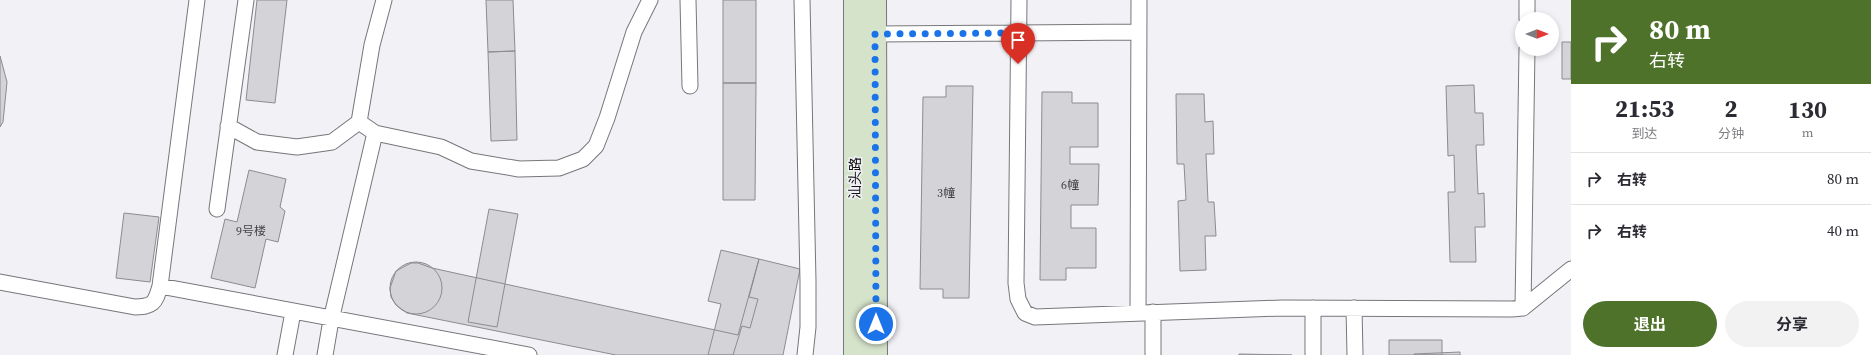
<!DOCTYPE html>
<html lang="zh">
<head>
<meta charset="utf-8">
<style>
  body { margin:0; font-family:"Source Serif 4","Noto Sans SC",serif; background:#f2f2f3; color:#2b2b33; height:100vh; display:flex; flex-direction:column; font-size:15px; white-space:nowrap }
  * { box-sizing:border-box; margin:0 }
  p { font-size:13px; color:#7c7c81 }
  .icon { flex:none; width:22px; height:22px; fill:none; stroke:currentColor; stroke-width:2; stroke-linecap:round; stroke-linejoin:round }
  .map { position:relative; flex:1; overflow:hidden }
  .panel { display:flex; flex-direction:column; background:#fff; width:300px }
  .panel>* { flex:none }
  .hud { background:#4f722b; color:#fff; overflow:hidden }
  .needle { width:26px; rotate:90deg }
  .buttons { position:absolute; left:1515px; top:12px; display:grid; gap:8px }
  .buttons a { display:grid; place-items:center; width:44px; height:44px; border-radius:50%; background:#fff; box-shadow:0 2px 6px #0003; font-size:20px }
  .pin { position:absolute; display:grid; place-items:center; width:34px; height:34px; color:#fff; margin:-41px -17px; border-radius:50% 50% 50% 0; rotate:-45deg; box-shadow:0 0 4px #0007 }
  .pin .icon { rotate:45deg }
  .me { position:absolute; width:44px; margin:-22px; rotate:0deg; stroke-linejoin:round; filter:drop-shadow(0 0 3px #0008) }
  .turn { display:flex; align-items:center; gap:14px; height:84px; padding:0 12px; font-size:18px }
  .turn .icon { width:52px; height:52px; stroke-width:2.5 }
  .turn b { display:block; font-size:28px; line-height:34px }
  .eta { display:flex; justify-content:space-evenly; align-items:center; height:68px; text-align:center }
  .eta b { font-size:24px; font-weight:700; line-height:28px }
  .primary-button { display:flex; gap:8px; margin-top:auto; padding:8px 12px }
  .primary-button a { flex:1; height:46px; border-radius:24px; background:#4f722b; color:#fff; font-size:16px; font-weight:700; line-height:46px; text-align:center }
  .primary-button a+a { background:#f2f2f3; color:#2b2b33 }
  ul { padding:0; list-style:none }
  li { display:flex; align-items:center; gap:12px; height:52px; padding:0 12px; border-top:1px solid #e1e1e2 }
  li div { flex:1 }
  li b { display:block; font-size:15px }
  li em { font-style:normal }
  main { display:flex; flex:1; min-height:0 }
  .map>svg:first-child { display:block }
  .building { fill:#d3d3d8; stroke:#8c8c90 }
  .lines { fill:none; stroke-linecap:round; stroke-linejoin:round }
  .lane-casing { stroke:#77777b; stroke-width:17 }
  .secondary-casing { stroke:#77777b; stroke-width:24 }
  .lane { stroke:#fff; stroke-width:15 }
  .secondary { stroke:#d6e3cb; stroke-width:22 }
  .route { stroke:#1a73e8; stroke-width:7; stroke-dasharray:0 12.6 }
  .labels { text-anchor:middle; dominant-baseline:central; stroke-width:3; stroke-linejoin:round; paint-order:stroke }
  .number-label { font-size:12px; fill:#434346 }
  .street-label { font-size:14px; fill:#131315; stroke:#f1f1f6 }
</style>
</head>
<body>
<main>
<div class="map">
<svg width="1571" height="355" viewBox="0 0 1571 355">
  <rect width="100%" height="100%" fill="#f1f1f6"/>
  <path class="building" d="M 257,0 L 287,0 L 275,103 L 246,100 Z
    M 486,0 L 513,0 L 515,51 L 488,52 Z
    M 723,0 L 756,0 L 756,83 L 723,83 Z
    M 1562,42 L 1571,42 L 1571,79 L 1562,79 Z
    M 515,51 L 517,140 L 491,141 L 488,52 Z
    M 0,56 L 7,82 L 3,122 L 0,127 Z
    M 723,83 L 756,83 L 755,200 L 723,200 Z
    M 1474,85 L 1475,113 L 1483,113 L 1484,145 L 1476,145 L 1478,194 L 1484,193 L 1485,227 L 1475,227 L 1476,262 L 1450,262 L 1448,192 L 1455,192 L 1454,155 L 1448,156 L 1446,86 Z
    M 946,86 L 973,86 L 969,298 L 943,298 L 943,289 L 920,289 L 923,97 L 946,97 Z
    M 1042,92 L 1072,92 L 1072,103 L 1098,103 L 1098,147 L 1070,147 L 1070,164 L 1099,164 L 1098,205 L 1071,205 L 1071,228 L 1096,228 L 1096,268 L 1066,268 L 1066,280 L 1040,280 Z
    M 1176,94 L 1204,94 L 1205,122 L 1213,121 L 1214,154 L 1206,154 L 1208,202 L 1214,202 L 1216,236 L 1205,236 L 1206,270 L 1180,271 L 1178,201 L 1186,200 L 1184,164 L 1177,164 Z
    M 249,170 L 286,179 L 280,207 L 285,211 L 278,242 L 266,239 L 255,288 L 211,278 L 225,219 L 237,222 Z
    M 489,209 L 518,214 L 497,327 L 468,322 Z
    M 124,213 L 159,217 L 150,282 L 116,278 Z
    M 721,250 L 759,259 L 749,297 L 758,299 L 750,328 L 742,326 L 733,355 L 708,355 L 721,304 L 708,301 Z
    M 759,259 L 800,269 L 783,355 L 616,355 L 407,313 L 396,305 L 391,297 L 390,288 L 396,271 L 411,263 L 418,263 L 432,268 L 738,335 Z
    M390 288a26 26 0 1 1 52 0a26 26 0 1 1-52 0Z
    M 1389,340 L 1442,340 L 1442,355 L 1389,355 Z
    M 1460,352 L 1460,355 L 1414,355 L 1414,354 Z
    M 1239,354 L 1292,355 L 1239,355 Z"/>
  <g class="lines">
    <g class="lane-casing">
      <path id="lane" d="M 688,0 L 690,86
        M 802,0 L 808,281 L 808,327 L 805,355
        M 1019,0 L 1016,283 L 1018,299 L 1025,313 L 1035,317 L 1282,308 L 1512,309 L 1523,308 L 1571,269
        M 1527,19 L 1527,0
        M 875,34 L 1139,32
        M 359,122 L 375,133 L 441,147 L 471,161 L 519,169 L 559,168 L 583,159 L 596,146 L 607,118 L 634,32 L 650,0
        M 228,126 L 257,142 L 297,147 L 332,142 L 359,122 L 372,45 L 384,0
        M 217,209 L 246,0
        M 0,282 L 135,307 C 153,306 155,304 160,286 L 197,0
        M 160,286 L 529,355
        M 1313,308 L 1313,355
        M 1354,308 L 1355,355
        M 1523,308 L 1527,49
        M 1138,313 L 1139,0
        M 285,355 L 293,312
        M 325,355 L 331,320 L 375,133
        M 1153,355 L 1153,312"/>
    </g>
    <g class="secondary-casing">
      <path id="secondary" d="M 875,0 L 876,355
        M 855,355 L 855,0"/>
    </g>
    <use href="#lane" class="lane"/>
    <use href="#secondary" class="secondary"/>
  </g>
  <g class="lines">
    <path class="route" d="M 876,324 L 875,34 L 1018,33 L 1018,64"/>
  </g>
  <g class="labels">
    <g class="number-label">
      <text x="1070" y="185">6幢</text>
      <text x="946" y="193">3幢</text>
      <text x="251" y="231">9号楼</text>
    </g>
    <g class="street-label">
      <text transform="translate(855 178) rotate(-90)">汕头路</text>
    </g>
  </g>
</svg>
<div class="buttons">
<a><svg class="needle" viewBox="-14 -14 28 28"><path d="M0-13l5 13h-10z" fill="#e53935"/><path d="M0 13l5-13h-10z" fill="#7c7c81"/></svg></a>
</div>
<div class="pin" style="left:1018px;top:64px;background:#d93025"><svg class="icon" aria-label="arrive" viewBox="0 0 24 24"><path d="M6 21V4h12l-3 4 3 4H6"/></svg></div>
<svg class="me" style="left:876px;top:324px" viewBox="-20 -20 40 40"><circle r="17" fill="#1a73e8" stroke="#fff" stroke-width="3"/><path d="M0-11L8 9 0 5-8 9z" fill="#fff"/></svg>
</div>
<section class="panel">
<div class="hud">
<div class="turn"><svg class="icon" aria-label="right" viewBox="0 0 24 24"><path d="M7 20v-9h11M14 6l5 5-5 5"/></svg><div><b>80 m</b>右转</div></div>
</div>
<div class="eta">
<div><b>21:53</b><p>到达</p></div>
<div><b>2</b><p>分钟</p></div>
<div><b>130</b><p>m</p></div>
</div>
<ul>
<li><svg class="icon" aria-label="right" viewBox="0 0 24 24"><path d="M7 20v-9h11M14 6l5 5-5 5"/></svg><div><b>右转</b></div><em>80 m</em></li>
<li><svg class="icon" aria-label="right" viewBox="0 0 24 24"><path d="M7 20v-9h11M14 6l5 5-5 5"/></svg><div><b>右转</b></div><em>40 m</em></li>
</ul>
<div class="primary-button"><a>退出</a><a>分享</a></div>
</section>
</main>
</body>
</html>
